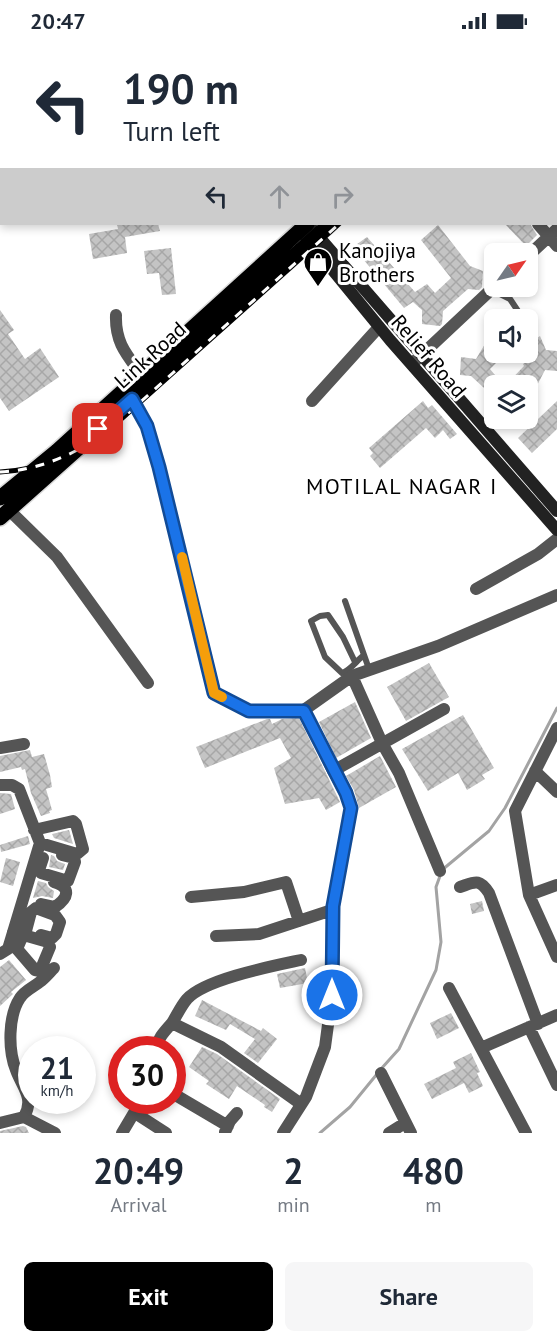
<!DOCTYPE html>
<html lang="en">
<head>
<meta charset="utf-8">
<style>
  body { margin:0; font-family:"PT Sans",sans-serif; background:#f6f6f7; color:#1f2937; height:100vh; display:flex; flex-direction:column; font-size:22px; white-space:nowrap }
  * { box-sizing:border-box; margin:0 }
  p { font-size:20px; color:#747a83 }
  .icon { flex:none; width:33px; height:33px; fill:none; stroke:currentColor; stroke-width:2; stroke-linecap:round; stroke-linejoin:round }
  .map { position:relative; height:1091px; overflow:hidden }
  .drawer { display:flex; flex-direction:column; background:#fff; flex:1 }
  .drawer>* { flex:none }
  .hud { position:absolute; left:0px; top:0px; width:558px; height:183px; box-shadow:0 3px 9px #0003; background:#fff; color:#1f2937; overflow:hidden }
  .needle { width:39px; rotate:56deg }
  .controls { position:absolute; left:484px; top:201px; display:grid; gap:12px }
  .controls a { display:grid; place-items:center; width:54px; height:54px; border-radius:9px; background:#fff; box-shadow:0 3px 9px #0003; font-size:30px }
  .speed { position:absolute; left:18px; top:994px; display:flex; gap:12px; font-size:30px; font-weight:700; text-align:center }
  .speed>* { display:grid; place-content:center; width:78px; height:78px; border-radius:50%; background:#fff; box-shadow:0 3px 9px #0003; line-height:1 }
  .speed small { font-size:15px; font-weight:400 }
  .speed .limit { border:9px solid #d22; background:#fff; color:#111 }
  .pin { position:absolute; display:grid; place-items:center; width:51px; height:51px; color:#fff; margin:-26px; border-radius:12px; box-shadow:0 3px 9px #0006 }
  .me { position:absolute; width:66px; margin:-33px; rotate:0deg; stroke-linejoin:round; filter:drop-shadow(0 0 4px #0008) }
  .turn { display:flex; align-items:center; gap:21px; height:126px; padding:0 24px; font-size:27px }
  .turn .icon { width:78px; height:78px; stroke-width:2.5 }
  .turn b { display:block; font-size:42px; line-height:51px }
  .lanes { display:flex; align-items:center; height:57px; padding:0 24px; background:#0003; justify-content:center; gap:30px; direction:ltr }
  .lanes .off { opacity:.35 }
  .eta { display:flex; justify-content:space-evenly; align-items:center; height:102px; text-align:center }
  .eta b { font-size:36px; font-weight:700; line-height:42px }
  .primary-button { display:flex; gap:12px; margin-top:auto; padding:12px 24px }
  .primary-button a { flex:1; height:69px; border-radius:9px; background:#000; color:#fff; font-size:24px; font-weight:700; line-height:69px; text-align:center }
  .primary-button a+a { background:#f6f6f7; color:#1f2937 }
  .status { display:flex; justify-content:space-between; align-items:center; height:42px; padding:0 30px; background:#fff; direction:ltr }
  .status svg { height:16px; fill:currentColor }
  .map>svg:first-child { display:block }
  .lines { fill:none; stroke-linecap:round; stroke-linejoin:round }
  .stream { stroke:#a3a3a3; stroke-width:3 }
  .building { fill:url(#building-cross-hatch) }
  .primary-casing { stroke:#dbdbdb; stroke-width:18 }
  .lane { stroke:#555; stroke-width:6 }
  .street { stroke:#555; stroke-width:12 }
  .secondary { stroke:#222; stroke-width:12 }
  .primary { stroke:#000; stroke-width:15 }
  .rail-casing { stroke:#000; stroke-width:5 }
  .rail { stroke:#fff; stroke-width:3; stroke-dasharray:9; stroke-linecap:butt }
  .route-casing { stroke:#114b97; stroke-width:15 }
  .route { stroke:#1a73e8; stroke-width:10 }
  .slow { stroke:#f59e0b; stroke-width:10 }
  .labels { text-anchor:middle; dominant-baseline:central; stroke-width:6; stroke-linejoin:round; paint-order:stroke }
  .poi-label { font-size:21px; fill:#000; stroke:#fff; text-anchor:start }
  .street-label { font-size:21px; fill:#000; stroke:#fff }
  .neighbourhood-label { font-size:22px; letter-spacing:1.5px; fill:#000; stroke:#fff }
</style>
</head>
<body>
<div class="status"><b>20:47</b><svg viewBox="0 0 49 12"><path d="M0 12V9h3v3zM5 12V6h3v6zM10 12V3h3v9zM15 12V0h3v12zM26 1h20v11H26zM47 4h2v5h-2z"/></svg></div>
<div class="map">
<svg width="557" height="1091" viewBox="0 0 557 1091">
  <defs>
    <pattern id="building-cross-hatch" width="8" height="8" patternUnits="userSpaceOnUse" patternTransform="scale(1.5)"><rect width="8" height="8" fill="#c4c4c4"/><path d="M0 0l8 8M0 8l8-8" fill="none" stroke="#a7a7a7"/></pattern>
  </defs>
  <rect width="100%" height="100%" fill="#fff"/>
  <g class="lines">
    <path class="stream" d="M 442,828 L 489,789 L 505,766 L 557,666
      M 381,1027 L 399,1007 L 436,928 L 441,900 L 436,845 L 440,834
      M 320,1091 L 350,1065 L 377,1032"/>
  </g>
  <path class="building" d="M 117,182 L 158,182 L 160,189 L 125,195 L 127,211 L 93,217 L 89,192 L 118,187 Z
    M 505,182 L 530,182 L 537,193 L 526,204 Z
    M 438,183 L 470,224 L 483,229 L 482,245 L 479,248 L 468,247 L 443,269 L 442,282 L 440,284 L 422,282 L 422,268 L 413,260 L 404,266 L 353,205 L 367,195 L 415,250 L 427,242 L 435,251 L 451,236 L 421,198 Z
    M 171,206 L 176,252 L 162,253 L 159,231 L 147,232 L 144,209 Z
    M 0,268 L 14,288 L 8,292 L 25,317 L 40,306 L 59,335 L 9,369 L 0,356 Z
    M 540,294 L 546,308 L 557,309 L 557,329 L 545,328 L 528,361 L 528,344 L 505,344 L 524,324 L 523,322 L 532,315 L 528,309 L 528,302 Z
    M 485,302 L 499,318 L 490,327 L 504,344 L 495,344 L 495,356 L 471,334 L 460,333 L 461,315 L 476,317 Z
    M 423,359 L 428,366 L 432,363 L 457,392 L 450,397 L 443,388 L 435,396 L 426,386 L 380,426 L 370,414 L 373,411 L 369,406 Z
    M 557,359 L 557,387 L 532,411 L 518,396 Z
    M 429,621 L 449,655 L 406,679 L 387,645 Z
    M 355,660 L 371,696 L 336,716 L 319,680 Z
    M 463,673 L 494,726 L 482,733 L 485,737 L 467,748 L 458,731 L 428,749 L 402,707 Z
    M 299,676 L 340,760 L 326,768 L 319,756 L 285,762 L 274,726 L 291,716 L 280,696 L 205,726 L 196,705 L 267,677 L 270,677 L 272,682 L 282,677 Z
    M 30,708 L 32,715 L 44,712 L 50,733 L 52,745 L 46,747 L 52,768 L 49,769 L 50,771 L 41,774 L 31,751 L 25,727 L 22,728 L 21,725 L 0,730 L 0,714 Z
    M 380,714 L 396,745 L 359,766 L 354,748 L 346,734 Z
    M 0,751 L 11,752 L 15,767 L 0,772 Z
    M 69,788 L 73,802 L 54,796 L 52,792 Z
    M 28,794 L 30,802 L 1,810 L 0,803 Z
    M 51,813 L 54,814 L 57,819 L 65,822 L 63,828 L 49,825 Z
    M 6,816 L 20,820 L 13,844 L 0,840 Z
    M 38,839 L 46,841 L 48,845 L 54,849 L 53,856 L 42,854 L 33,856 Z
    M 482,859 L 484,869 L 472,872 L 470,862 Z
    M 9,918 L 26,938 L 11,950 L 13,952 L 0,964 L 0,925 Z
    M 305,926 L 308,941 L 280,946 L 277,932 Z
    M 202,958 L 261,989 L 263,986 L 277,997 L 258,1021 L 244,1011 L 255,997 L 230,982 L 226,988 L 195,974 Z
    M 451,971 L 459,986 L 437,997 L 430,981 Z
    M 202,1005 L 217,1012 L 280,1057 L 272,1070 L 264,1065 L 265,1063 L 237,1044 L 229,1057 L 206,1042 L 209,1039 L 189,1025 Z
    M 471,1011 L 480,1030 L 477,1031 L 483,1044 L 469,1051 L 464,1041 L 432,1057 L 424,1042 L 456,1026 L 453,1020 Z
    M 23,1084 L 26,1085 L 29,1091 L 0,1091 L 0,1089 Z"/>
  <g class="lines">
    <g class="primary-casing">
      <path id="primary" d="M 499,2 L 501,0
        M 531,2 L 533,0
        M 0,456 L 57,409 L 307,182
        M 0,476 L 330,182"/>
    </g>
    <path class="lane" d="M 492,248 L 510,257 L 524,278
      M 345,559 L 369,627
      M 355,620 L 343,595 L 328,573 L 320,574 L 311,579 L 325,615 L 342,631 C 351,628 356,619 364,613"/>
    <path class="street" d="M 37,0 L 38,2
      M 291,0 L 291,2
      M 556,16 L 557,16
      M 556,30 L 557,30
      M 0,99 L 2,99
      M 556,108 L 557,108
      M 556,117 L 557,118
      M 556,139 L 557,140
      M 556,170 L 557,169
      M 538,182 L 557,204
      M 528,214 L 557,187
      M 116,273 C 115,300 126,312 141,332
      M 414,320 L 495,244
      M 132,357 L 147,384 L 159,425 L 215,651 L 249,669 L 304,668
      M 312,359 L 379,285
      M 9,468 L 57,515 L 148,641
      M 476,547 L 538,512 L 557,497
      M 352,634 L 382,701 L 399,731 L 440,829
      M 444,667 L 333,729 L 304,668 L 352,634 L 438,604 L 557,553
      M 557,686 L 515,769 L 529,853 L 557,915
      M 0,706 L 24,702
      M 535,729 L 557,750
      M 0,743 L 12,743 L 19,747 L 40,801 L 8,907 L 0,912
      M 34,788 L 73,779 L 76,782 L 83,807 L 77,812 L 40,801
      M 43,816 L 39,828 L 41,831 L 68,839 L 75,820 L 74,816 L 62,813
      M 460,845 C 475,840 479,836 489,851 L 538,982
      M 529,853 L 557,843
      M 191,855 L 244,850 L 286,840 L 299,879
      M 41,862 L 55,865 C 68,856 72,846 54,840
      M 26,889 L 31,870 L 36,866 L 55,873 L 60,880 L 56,892 L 52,896 L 41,893
      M 13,890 L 48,900 L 50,905 L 40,929 L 35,928 L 17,907 L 23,893
      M 216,894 L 259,892 L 332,868
      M 449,946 L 526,1091
      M 172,981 L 221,1005 L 301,1062
      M 529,985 L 557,1043
      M 481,1006 L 557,973
      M 155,1008 C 158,996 164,990 172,981 C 177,973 181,964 187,957 C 205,937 273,924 301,918
      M 381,1031 L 411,1091
      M 172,1051 L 228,1084
      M 135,1071 L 166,1091
      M 24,1075 C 35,1056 22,1045 16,1028 C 8,1008 8,974 20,956 C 25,948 34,945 41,939 C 46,935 50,930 54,926
      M 0,1081 L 24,1075 L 55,1091
      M 225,1090 L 230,1079 L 237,1071
      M 122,1091 L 141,1059
      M 283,1091 L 306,1055 L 325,1005 L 332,953 L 333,864 L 351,766 L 346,751 L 333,729
      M 389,1091 L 405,1081"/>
    <path class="secondary" d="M 312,187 L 557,469
      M 304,193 L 390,298 L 557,488"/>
    <use href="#primary" class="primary"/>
    <g class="rail-casing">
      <path id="rail" d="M 538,2 L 540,0
        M 0,430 C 40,428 76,412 108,389 L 339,182"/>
    </g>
    <use href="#rail" class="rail"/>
  </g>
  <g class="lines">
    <g class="route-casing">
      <path id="route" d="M 98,387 L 132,357 L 147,384 L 159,425 L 214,651 L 249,669 L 304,669 L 346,751 L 351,766 L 333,864 L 332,953"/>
    </g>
    <use href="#route" class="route"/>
    <path class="slow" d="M 182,515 L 214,651 L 222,655"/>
  </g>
  <defs>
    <g id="shop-pin" transform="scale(1.5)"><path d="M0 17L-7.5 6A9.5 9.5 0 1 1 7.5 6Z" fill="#000" stroke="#fff"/><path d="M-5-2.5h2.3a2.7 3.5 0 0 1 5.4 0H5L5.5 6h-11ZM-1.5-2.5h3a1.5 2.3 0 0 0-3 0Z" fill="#fff"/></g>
  </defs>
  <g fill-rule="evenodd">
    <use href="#shop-pin" x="318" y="220"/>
  </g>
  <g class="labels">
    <g class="poi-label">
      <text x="339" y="208">Kanojiya<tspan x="339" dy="24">Brothers</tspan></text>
    </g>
    <g class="street-label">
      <text transform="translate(150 313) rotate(-42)">Link Road</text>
      <text transform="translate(429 314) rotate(49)">Relief Road</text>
    </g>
    <g class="neighbourhood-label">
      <text x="402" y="444">MOTILAL NAGAR I</text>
    </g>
  </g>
</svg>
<div class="controls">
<a><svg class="needle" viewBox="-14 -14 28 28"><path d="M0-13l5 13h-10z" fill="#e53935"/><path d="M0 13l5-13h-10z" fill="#747a83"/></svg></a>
<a><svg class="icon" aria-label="sound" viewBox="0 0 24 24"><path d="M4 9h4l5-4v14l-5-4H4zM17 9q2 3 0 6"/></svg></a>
<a><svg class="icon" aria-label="layers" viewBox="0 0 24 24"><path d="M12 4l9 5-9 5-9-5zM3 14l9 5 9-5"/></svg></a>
</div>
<div class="speed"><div>21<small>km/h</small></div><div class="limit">30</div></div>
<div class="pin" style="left:98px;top:387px;background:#d93025"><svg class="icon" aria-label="arrive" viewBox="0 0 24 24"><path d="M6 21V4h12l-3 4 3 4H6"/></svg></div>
<svg class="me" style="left:332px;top:953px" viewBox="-20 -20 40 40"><circle r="17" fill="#1a73e8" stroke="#fff" stroke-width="3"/><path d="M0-11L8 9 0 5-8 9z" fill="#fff"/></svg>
<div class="hud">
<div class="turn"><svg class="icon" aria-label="left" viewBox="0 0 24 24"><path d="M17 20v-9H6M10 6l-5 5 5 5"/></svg><div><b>190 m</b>Turn left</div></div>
<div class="lanes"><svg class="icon" aria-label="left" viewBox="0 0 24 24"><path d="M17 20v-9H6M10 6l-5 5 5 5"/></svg><svg class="icon off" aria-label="ahead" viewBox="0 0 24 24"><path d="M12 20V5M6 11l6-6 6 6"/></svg><svg class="icon off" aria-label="right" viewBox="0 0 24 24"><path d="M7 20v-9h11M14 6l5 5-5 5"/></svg></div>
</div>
</div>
<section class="drawer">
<div class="eta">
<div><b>20:49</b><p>Arrival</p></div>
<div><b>2</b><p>min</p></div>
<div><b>480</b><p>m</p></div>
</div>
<div class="primary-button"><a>Exit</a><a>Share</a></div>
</section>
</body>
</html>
